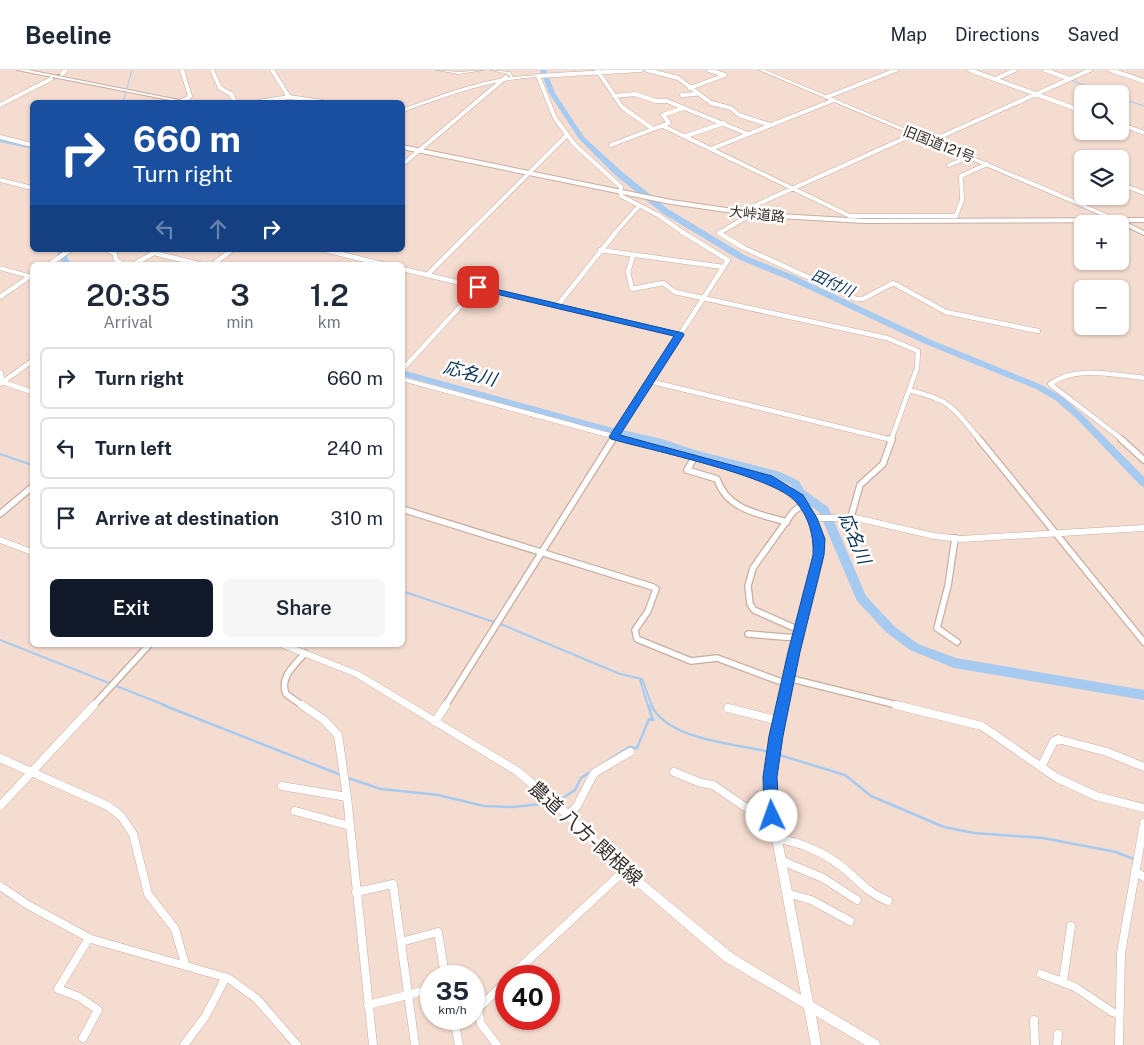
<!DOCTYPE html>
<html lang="en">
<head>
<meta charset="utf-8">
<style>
  body { margin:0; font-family:"Public Sans","Noto Sans JP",sans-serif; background:#f6f6f7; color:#1f2937; height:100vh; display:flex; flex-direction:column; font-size:19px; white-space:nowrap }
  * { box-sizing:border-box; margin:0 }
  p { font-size:16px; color:#747a83 }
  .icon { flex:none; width:28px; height:28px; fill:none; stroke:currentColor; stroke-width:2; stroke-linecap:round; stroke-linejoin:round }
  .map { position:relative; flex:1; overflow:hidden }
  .sheet { position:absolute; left:30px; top:192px; width:375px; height:385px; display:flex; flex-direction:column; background:#fff; border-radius:8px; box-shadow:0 1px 4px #0004 }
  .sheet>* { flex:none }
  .top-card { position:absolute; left:30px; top:30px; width:375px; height:152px; border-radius:8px; box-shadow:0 1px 4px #0004; background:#1a4fa0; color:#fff; overflow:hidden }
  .buttons { position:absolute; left:1074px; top:15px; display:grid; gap:10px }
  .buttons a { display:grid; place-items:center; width:55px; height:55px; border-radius:8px; background:#fff; box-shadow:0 1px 4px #0004; font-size:25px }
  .speed { position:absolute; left:420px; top:895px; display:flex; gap:10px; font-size:25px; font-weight:700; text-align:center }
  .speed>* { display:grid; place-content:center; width:65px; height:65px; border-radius:50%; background:#fff; box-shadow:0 1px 4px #0004; line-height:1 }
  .speed small { font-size:12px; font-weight:400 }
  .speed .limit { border:8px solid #d22; background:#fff; color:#111 }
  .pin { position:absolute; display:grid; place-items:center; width:42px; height:42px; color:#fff; margin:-21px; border-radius:10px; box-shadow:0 2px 8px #0006 }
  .me { position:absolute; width:55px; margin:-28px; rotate:357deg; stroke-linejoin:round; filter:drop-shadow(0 0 4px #0008) }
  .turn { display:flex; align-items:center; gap:18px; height:105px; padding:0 20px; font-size:22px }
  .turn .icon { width:65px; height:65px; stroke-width:2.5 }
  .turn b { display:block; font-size:35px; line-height:42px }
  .lanes { display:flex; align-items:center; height:48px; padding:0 20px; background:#0003; justify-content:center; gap:25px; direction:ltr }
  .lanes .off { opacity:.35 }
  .eta { display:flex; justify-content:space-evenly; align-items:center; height:85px; text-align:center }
  .eta b { font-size:30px; font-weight:600; line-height:35px }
  .button { display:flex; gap:10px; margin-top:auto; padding:10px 20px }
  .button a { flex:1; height:58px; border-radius:8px; background:#111827; color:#fff; font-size:20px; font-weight:600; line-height:58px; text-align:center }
  .button a+a { background:#f6f6f7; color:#1f2937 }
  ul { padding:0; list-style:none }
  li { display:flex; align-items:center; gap:15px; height:62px; margin:0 10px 8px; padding:0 10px; border:2px solid #e0e1e3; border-radius:8px }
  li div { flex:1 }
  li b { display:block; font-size:19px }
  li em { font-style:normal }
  header { display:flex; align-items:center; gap:30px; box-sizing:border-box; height:70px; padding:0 25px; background:#fff; border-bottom:1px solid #e0e1e3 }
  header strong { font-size:24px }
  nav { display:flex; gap:28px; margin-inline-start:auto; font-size:18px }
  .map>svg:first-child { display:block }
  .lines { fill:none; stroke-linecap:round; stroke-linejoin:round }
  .stream-far2 { stroke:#a7cbf0; stroke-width:1 }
  .stream-far1 { stroke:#a7cbf0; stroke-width:2 }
  .stream { stroke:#a7cbf0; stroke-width:2.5 }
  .river { fill:#a7cbf0; fill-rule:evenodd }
  .street-tunnel { stroke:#ceb9ae; stroke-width:4; stroke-dasharray:4 2; stroke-linecap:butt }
  .street-far3-casing { stroke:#c6aea2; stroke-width:5 }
  .street-far2-casing { stroke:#c6aea2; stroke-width:5.5 }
  .street-far1-casing { stroke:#c6aea2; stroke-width:8 }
  .street-casing { stroke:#c6aea2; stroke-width:9 }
  .secondary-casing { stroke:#c6aea2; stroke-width:1 }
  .primary-casing { stroke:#c6aea2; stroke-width:2 }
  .highway-casing { stroke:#c6aea2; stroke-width:2 }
  .street-far3 { stroke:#fff; stroke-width:4 }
  .street-far2 { stroke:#fff; stroke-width:4.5 }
  .street-far1 { stroke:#fff; stroke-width:5.5 }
  .street { stroke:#fff; stroke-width:8 }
  .secondary { fill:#fff; fill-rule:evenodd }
  .primary { fill:#fff; fill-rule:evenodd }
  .highway { fill:#fff; fill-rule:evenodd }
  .street-bridge-casing { stroke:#c6aea2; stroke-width:5; stroke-linecap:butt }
  .street-bridge { stroke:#fff; stroke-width:4 }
  .route { fill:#1a73e8; stroke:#114b97 }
  .labels { text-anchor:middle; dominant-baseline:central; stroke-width:5; stroke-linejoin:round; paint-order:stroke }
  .far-street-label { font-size:14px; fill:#342b26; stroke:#fff }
  .far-water-label { font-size:15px; font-style:italic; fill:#093254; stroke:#fff }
  .water-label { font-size:18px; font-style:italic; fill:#093254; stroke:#fff }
  .near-street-label { font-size:19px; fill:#342b26; stroke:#fff }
</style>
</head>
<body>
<header>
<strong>Beeline</strong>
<nav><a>Map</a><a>Directions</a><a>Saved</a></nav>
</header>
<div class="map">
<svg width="1144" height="975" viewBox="0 0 1144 975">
  <rect width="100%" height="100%" fill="#f5dcd0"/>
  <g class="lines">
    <path class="stream-far2" d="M 1070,10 L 1109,24
      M 1120,28 L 1144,36
      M 123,32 L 132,0"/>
    <path class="stream-far1" d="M 0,384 L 32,395
      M 402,521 L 503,555 L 620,604 L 642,609
      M 0,570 L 167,636
      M 642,609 L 652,636
      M 642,609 L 640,610 L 648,636"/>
    <path class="stream" d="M 163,635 L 341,705
      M 651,635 C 669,671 734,673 769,682
      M 776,684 L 845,705 L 871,726 L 944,757 L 974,763 L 1043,768 L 1116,782 L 1136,790
      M 348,708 L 381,719 L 438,725 L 484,736 L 513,737 L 551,733
      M 558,731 L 575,720 L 581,708 L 629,677 L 637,678 L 649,649 L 653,650 L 648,635"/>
    <path class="river" d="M 540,0 L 546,0 L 555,23 L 584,67 L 620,100 L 668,139 L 746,186 L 793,205 L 929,269 L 1042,315 L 1061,326 L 1082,344 L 1144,407 L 1144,417 L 1140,415 L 1076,348 L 1055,330 L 1036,319 L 923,273 L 787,209 L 740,190 L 662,143 L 614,104 L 579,69 L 549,23 Z
      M 0,68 L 32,75 L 32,79 L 0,72 Z
      M 56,180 L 64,180 L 71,195 L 63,195 Z
      M 402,300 L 605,356 L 662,369 L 695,380 L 780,402 L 799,411 L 804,420 L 828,437 L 866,526 L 894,556 L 918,574 L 956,588 L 1144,620 L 1144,630 L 954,598 L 910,580 L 886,562 L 857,531 L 819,442 L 796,425 L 791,415 L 773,407 L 688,385 L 656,374 L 601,361 L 402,306 Z"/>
    <path class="street-tunnel" d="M 51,9 L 62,4"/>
    <g class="street-far3-casing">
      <path id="street-far3" d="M 182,0 L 190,26 L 188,28
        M 212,0 L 220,18 L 231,24 L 235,32
        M 272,0 L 289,27
        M 597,0 L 622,37 L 653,59
        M 641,0 L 538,6 L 555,48 L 574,74 L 621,117 L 621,126 L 658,145 L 684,163
        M 647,0 L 678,8 L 711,33 L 731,38 L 739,45 L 770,55
        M 970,0 L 1082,41
        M 1045,0 L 1070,9
        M 1111,0 L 1144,11
        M 62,4 L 66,0
        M 995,9 L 1015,0
        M 690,18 L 725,5 L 709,0
        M 682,25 L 696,24
        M 614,26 L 635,24 L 656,31 L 667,31 L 748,64
        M 827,27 L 896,0
        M 258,32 L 289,27 L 323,32
        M 0,35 L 51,9
        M 1120,54 L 1144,63
        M 663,56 L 850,146 L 956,146 L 962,130 L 961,106 L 987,94
        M 686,66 L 724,53
        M 0,67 L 32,75
        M 931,71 L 1090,0
        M 611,75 L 669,53 L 663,45 L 683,38
        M 711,79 L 834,30
        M 402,95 L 506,7
        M 949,95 L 970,87
        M 0,110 L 32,118
        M 1120,114 L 1144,123
        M 1083,134 L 1089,126
        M 747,139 L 914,64
        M 469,163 L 567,65
        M 615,163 L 639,136
        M 719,163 L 745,148"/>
    </g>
    <g class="street-far2-casing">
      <path id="street-far2" d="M 721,162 L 719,163 L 744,178 L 856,229 L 863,229 L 893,213 L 946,242 L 1038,261
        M 108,180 L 115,184 L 116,190 L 124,195
        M 325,180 L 386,195
        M 600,180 L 723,197
        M 633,186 L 628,202 L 632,219 L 663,213 L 675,222 L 887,268 L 918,281 L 917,298 L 891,370
        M 48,195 L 70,180
        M 132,195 L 154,183 L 203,195
        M 212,195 L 232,180
        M 402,199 L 679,265
        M 427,205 L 470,162
        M 0,227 L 32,205
        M 557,236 L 616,162
        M 402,300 L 478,217
        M 0,302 L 3,312
        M 649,311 L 892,370
        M 3,312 L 32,322
        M 0,314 L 32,291
        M 909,320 C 953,331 952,337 980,370
        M 612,370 L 728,190 L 682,162
        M 1123,370 L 1050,314 C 1077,295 1113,305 1144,308"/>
    </g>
    <g class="street-far1-casing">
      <path id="street-far1" d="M 889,369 L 892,370
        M 979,369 L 1144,572
        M 1121,369 L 1144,390
        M 694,388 L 687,400 L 717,409 C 727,440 759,444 787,452
        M 402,439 L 653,517 L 656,519 L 648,541 L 635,560 L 637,569 L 691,591 L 717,588 L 787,614
        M 0,444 L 32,417
        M 851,447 L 860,415 L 883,394 L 892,369
        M 955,468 L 948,516 L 937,558 L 957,572
        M 799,560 L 754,540 L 750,534 L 748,516 L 753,498 L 793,442 L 803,434
        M 748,564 L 797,568
        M 788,608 L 901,636
        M 93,636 L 149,575
        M 303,636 L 286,624 C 279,607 295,595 305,583
        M 445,636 L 613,369"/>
    </g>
    <g class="street-casing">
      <path id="street" d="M 302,635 L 324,650 L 338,665 L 347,727 L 373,975
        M 896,635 L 982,656 L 1057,708 L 1096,726 L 1144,738
        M 728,638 L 779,651
        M 435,652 L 446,635
        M 0,688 L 108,736 L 121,746 L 133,764 L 148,824 L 175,859 L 185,894
        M 1041,697 L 1054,671 L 1058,669 L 1107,682 L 1144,697
        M 674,702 L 701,713 L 713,715 L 745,737 L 751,737 L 760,725 L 770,726
        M 282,716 L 347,727
        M 0,736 L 94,635
        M 295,741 L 350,756
        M 568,745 L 577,736 L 594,703 L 630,682
        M 776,769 C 801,771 829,785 847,801 C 861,813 870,824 888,831
        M 780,790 L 823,808 L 857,830
        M 1135,801 L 1144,807
        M 0,816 L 28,835 L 91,869 L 228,908 L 257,929 L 297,975
        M 356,822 L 393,814 L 415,975
        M 787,823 L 811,830 L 850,851
        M 401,872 L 438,862 L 445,906
        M 1041,904 L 1075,917 L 1112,942 L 1119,944
        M 511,906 L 625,800
        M 1063,911 L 1071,856
        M 368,935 L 431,919
        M 454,949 L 459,975
        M 1034,950 L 1035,975
        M 83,968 L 98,940 L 79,927 L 58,919 L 89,868
        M 184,975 L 205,947 L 226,907
        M 497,975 L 481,954 L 478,939 L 506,911
        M 1057,975 L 1058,964
        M 1119,975 L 1121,883 L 1144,753"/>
    </g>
    <g class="secondary-casing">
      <path id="secondary" d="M 436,0 L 459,2 L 484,0 L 459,4 Z
        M 490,0 L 510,2 L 513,7 L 538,5 L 540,6 L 538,7 C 487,10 449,26 402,42 L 402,39 C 438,26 474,12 511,7 L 508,4 Z
        M 759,0 L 765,0 L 1050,119 L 1120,150 L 1115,151 Z
        M 0,196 L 32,205 L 32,209 L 0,200 Z
        M 402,307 L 762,404 C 784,414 801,425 815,445 L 856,445 L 934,463 L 961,466 L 1144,455 L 1144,461 L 961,472 L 934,469 L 856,451 L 817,451 L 823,469 L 822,493 L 816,519 L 801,569 L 787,630 L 777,692 L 775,733 L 813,932 L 879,971 L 880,975 L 865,975 L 816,946 L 821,975 L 811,975 L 804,938 L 724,891 L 620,802 L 548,732 L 514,704 L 354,606 L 280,577 L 279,575 L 292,575 L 360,602 L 520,698 L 554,726 L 626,796 L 732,883 L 801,925 C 794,885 786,845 779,806 C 775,782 769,758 766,735 C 764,720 766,704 768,689 C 773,648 783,607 794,567 C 802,537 820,499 815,468 C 810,437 784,419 758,408 L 402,311 Z
        M 0,467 L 32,479 L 32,485 L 0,473 Z"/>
    </g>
    <g class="primary-casing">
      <path id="primary" d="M 1115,149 L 1119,149 L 1144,161 L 1144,165 L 1115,151 Z"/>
    </g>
    <g class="highway-casing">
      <path id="highway" d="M 17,0 L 28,0 L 189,32 L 180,32 Z
        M 402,75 L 671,130 L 761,143 L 864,149 L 1144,148 L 1144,152 L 864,153 L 761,147 L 671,134 L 402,79 Z"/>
    </g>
    <use href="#street-far3" class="street-far3"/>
    <use href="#street-far2" class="street-far2"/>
    <use href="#street-far1" class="street-far1"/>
    <use href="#street" class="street"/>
    <use href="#secondary" class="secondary"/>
    <use href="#primary" class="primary"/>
    <use href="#highway" class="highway"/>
    <g class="street-bridge-casing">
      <path id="street-bridge" d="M 180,32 L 188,28"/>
    </g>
    <use href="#street-bridge" class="street-bridge"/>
  </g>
  <path class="route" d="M 478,215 L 683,263 L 684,265 L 620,365 L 772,406 L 803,425 L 817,448 L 825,469 L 824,485 L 800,582 L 783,666 L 777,707 L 779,746 L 776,750 L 772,752 L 767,750 L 764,746 L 763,707 L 769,666 L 788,582 L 813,485 C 814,466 809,447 796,432 C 774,406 649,380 611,369 L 609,367 L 674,266 L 475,219 L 475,216 Z"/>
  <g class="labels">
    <g class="far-street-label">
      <text transform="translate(939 74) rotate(22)">旧国道121号</text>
      <text transform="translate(757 144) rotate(6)">大峠道路</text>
    </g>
    <g class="far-water-label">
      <text transform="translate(833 213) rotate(24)">田付川</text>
    </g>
    <g class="water-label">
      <text transform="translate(470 303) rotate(15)">応名川</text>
      <text transform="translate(855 468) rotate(67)">応名川</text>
    </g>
    <g class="near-street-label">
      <text transform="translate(586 763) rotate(42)">農道 八方-関根線</text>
    </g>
  </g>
</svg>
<div class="buttons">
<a><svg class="icon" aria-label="search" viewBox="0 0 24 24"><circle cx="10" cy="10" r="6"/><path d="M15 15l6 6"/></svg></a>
<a><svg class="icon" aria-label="layers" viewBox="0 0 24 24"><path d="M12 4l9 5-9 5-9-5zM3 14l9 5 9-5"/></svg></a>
<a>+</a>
<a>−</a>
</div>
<div class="speed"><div>35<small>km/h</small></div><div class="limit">40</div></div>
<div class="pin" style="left:478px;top:217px;background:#d93025"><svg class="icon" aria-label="arrive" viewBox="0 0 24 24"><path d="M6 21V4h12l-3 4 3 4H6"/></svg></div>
<svg class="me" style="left:772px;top:746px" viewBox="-20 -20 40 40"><circle r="19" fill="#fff"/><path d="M0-13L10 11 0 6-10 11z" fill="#1a73e8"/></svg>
<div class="top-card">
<div class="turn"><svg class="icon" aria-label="right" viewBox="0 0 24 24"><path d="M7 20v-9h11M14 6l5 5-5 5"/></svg><div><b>660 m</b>Turn right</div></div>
<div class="lanes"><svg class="icon off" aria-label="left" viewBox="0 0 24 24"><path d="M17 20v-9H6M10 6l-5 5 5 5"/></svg><svg class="icon off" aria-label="ahead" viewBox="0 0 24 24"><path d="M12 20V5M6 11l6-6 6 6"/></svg><svg class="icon" aria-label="right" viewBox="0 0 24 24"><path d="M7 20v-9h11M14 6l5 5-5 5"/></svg></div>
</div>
<section class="sheet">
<div class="eta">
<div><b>20:35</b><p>Arrival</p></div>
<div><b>3</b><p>min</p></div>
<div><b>1.2</b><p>km</p></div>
</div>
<ul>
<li><svg class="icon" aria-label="right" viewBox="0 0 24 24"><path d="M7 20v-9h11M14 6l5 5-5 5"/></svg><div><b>Turn right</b></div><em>660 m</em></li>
<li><svg class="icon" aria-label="left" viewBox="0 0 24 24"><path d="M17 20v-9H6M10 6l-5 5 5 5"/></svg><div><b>Turn left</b></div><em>240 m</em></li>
<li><svg class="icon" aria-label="arrive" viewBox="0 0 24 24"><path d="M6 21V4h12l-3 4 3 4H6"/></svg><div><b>Arrive at destination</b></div><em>310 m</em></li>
</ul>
<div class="button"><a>Exit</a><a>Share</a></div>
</section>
</div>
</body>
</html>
